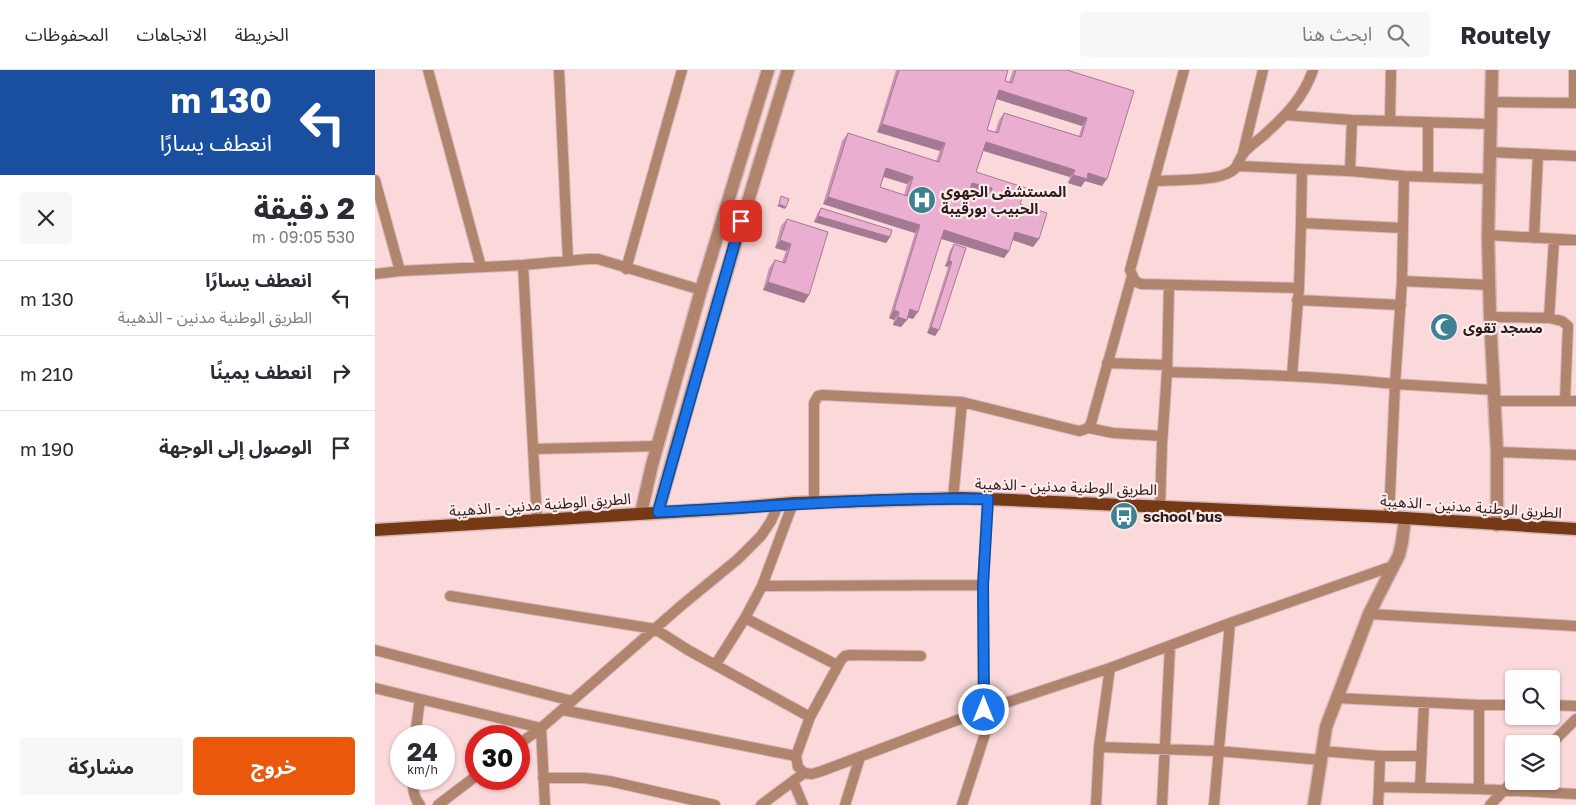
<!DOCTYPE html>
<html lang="ar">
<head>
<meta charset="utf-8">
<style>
  body { margin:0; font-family:"Golos Text","Noto Sans Arabic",sans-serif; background:#f7f7f7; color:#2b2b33; direction:rtl; height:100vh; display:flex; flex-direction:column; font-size:19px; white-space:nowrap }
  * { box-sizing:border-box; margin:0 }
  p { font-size:16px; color:#7c7c81 }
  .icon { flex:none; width:28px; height:28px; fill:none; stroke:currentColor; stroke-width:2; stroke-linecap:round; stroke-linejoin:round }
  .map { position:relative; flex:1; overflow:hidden; direction:ltr }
  .side { display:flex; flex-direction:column; background:#fff; width:375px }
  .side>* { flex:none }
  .banner { background:#1a4fa0; color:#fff; overflow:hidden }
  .controls { position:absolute; left:1130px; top:600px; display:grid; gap:10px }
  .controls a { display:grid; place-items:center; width:55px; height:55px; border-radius:5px; background:#fff; box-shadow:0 1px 4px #0004; font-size:25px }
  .speed { position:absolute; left:15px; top:655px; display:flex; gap:10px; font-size:25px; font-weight:700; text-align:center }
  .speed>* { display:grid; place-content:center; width:65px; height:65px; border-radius:50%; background:#fff; box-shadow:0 1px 4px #0004; line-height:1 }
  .speed small { font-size:12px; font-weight:400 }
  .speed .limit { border:8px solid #d22; background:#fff; color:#111 }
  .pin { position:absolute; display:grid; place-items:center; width:42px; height:42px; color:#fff; margin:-21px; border-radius:10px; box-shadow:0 2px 8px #0006 }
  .me { position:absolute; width:55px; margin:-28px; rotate:0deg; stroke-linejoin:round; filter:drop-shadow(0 0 4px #0008) }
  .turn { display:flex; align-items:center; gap:18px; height:105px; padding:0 20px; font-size:22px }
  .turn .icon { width:65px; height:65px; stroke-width:2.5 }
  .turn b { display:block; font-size:35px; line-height:42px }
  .round { display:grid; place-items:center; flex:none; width:52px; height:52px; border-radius:5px; background:#f7f7f7 }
  .overview { display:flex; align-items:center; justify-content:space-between; height:85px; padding:0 20px }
  h1 { font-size:30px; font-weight:700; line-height:38px }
  .primary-button { display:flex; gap:10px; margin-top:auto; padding:10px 20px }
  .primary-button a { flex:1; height:58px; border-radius:5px; background:#ea580c; color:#fff; font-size:20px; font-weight:700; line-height:58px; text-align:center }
  .primary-button a+a { background:#f7f7f7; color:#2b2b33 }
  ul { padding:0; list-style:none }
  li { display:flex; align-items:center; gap:15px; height:75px; padding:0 20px; border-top:1px solid #e1e1e2 }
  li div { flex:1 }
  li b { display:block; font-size:19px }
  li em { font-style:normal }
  header { display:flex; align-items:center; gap:30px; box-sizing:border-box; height:70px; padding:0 25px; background:#fff; border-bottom:1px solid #e1e1e2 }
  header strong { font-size:24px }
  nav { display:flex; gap:28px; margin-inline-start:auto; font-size:18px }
  .search { width:350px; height:45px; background:#f7f7f7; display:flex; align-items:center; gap:12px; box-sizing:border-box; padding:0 18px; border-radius:5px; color:#7c7c81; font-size:19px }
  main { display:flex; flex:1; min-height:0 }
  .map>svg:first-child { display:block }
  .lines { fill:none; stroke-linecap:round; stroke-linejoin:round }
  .minor-casing { stroke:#d6b7b8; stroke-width:12 }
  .tertiary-casing { stroke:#d6b7b8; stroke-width:15 }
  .primary-casing { stroke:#d6b7b8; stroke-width:15 }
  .minor { stroke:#b0846d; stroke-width:10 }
  .tertiary { stroke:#b0846d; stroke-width:12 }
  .primary { stroke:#753915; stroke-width:12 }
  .wall { fill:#c996b3; fill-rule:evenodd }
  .shaded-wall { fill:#a47a92 }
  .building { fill:#eaaed0; stroke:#a47a92; fill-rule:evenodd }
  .route-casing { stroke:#114b97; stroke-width:12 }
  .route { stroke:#1a73e8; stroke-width:9 }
  .labels { text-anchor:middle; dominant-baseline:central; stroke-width:4.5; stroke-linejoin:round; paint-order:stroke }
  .poi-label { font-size:15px; font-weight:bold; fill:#2c1d1d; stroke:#fdebec; text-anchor:start }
  .street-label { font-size:15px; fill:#2c1d1d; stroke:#fdebec }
</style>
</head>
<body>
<header>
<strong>Routely</strong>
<div class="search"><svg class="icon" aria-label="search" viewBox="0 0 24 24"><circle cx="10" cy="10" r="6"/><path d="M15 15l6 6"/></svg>ابحث هنا</div>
<nav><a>الخريطة</a><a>الاتجاهات</a><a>المحفوظات</a></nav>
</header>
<main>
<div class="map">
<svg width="1201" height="735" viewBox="0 0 1201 735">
  <rect width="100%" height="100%" fill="#fbd9da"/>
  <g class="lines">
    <g class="minor-casing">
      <path id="minor" d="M 53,0 L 106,197
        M 184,0 L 193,190
        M 1116,32 L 1201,33
        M 1199,33 L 1199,0
        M 910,45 L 977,50 L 1015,51 L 1016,0
        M 1015,51 L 1115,54
        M 1053,52 L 1053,107
        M 1115,82 L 1201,86
        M 868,83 L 888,0
        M 863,96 L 927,99
        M 975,101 L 977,50
        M 1114,109 L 1029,106 L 1027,211 L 1020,314 L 1119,320
        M 0,110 L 25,201
        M 779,111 L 809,0
        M 926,153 L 927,99 L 975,101 L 1029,106
        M 1113,165 L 1201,170
        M 1159,168 L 1163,84
        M 148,195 L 162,451
        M 251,199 L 307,0
        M 0,204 L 25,201 L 148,195 L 213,189 L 223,189 L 326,220
        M 1027,211 L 1114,215
        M 924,218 L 766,214 L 760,211 L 755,200 L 779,111 C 797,110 836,111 851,104 C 864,99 861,94 868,84 C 872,78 881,72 888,66 C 910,46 928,29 938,0
        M 922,230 L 1026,235
        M 1115,247 L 1174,248 L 1179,170
        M 1174,248 L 1187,251 L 1193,256 L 1190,330
        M 732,293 L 792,295
        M 792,302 L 794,216
        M 917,305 L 924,218 L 926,153 L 1028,158
        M 1119,331 L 1201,331
        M 714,358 L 738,363 L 787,366
        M 158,379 L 283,376
        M 1122,382 L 1201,385
        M 578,429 L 587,332
        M 439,433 L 439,333 L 443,326 L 448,325 L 587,332 L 704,361 C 714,359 716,356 718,346 L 757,206
        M 785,437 L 787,374 L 792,302 C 869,304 944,306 1020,314 L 1014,447
        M 387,516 L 608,515
        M 75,526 L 280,559 L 313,580 L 435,647
        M 994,544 L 1201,556
        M 370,548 L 462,595
        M 0,580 L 197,631
        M 546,586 L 475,585 L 470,586 L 466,590 L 435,647 L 421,686 L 423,697 L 429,703 L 437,704 L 447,701 L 609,640 L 735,598 L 855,553 L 1018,496
        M 341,594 L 370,548 L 387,516 L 418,433
        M 0,618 L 45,629
        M 961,628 L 1104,635 L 1139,635
        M 1104,635 L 1104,719
        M 1176,635 L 1201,636
        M 188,640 L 421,686
        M 609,640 L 608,515 L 613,429
        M 40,666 L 45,629 L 166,658
        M 144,674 L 166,658
        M 1176,674 L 1201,649
        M 724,677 L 843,681 L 946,690
        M 947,681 L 1005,686 L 1046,686
        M 1005,686 L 1004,717 L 1104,719 L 1201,724
        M 168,708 L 210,708 L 234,711 L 340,735
        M 38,709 C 38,719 38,727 45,735
        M 418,711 L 428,735
        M 1045,718 L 1049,632
        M 63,735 L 101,706
        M 170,735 L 166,658 L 307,535 L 363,489 L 386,466 L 396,451 L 403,435
        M 386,735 L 429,703
        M 470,735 L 485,687
        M 587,735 L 619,636
        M 721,735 L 724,677 L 735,598
        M 787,735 L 795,576
        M 839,735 L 855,553
        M 1003,735 L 1004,717
        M 1115,735 L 1139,710"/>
    </g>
    <g class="tertiary-casing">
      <path id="tertiary" d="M 1117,0 L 1113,165 L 1115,247 L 1122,382 L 1122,455
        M 283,442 C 323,294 368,147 413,0
        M 266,443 L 277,395 L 326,220 L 393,0
        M 939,735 L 951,657 L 994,544 L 1024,485 L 1027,472 L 1030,448"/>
    </g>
    <g class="primary-casing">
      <path id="primary" d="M 0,460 L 362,438 L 418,433 L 587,428 L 613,429 L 1014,447 L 1201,459"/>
    </g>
    <use href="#minor" class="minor"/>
    <use href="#tertiary" class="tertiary"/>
    <use href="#primary" class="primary"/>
  </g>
  <path class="wall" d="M 521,0 L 633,0 L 630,11 L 634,12 L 638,0 L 692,0 L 759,21 L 727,116 L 710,111 L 706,117 L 693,113 L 695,107 L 608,80 L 601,102 L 645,134 L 664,169 L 658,177 L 637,170 L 634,181 L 629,188 L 566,168 L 538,249 L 532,247 L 526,257 L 518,255 L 519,250 L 514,248 L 540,163 L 448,134 L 467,71 L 473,63 L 561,91 L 565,81 L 502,62 ZM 621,29 L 707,56 L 704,66 L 629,43 L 624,50 L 620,62 L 612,60 ZM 509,107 L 532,114 L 529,125 L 505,117 Z
    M 446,138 L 515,167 L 511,173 L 439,152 L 442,144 Z
    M 412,149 L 429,233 L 388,220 L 394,198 L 400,190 L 407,192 L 411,181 L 400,178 L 406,156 Z
    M 579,174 L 591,178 L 560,266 L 552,263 L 573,197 L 570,196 L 575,180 Z"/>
  <path class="shaded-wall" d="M 624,20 L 712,48 L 707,56 L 619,28 Z
    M 507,54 L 570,73 L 565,81 L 502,62 Z
    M 611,72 L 700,100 L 695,107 L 605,80 Z
    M 511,98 L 538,107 L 532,114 L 506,106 Z
    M 713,103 L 732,109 L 727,116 L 710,111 L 706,117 L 693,113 L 698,105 Z
    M 597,113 L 617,118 L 612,126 L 592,121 Z
    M 453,127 L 545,155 L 540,163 L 448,134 Z
    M 404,134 L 411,137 L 410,139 L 402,136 Z
    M 443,146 L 515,167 L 511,173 L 439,152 Z
    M 569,160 L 634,181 L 629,188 L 563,168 Z
    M 640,162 L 664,169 L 658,177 L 635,169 Z
    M 405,170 L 416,174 L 411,181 L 400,178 Z
    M 574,190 L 577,192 L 573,197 L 570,196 Z
    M 393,212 L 434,225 L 429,233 L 388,220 Z
    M 535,239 L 543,242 L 538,249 L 530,247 Z
    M 519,240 L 524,242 L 519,250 L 514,248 Z
    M 523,247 L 532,250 L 526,257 L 518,255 Z
    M 556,257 L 564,260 L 560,266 L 552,263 Z"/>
  <path class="building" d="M 524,0 L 633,0 L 630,11 L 637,13 L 641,0 L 692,0 L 759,21 L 732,109 L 713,103 L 712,109 L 698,105 L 700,100 L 611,72 L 601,102 L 651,118 L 645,134 L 672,143 L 664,169 L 640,162 L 634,181 L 569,160 L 543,242 L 535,239 L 532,250 L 523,247 L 524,242 L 519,240 L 545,155 L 453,127 L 473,63 L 564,92 L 570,73 L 507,54 ZM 624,20 L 712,48 L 706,67 L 629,43 L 623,63 L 612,60 ZM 511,98 L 538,107 L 532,126 L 505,117 ZM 597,113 L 617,118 L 616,124 L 595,119 Z
    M 406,126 L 414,129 L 411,137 L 404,134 Z
    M 446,138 L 517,160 L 515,167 L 443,146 Z
    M 412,149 L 453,162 L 434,225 L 393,212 L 400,190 L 410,193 L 416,174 L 405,170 Z
    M 579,174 L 591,178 L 564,260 L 556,257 L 577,192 L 574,190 Z"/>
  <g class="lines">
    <g class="route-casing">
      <path id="route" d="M 366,151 L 283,442 C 393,437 503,427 613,429 L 608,515 L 609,640"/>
    </g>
    <use href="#route" class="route"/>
  </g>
  <defs>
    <g id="hospital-disc" transform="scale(1.4375)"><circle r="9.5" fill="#3e8191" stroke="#fdebec"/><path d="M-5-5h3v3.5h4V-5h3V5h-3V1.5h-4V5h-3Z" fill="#fff"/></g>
    <g id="mosque-disc" transform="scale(1.4375)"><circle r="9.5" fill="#3e8191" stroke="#fdebec"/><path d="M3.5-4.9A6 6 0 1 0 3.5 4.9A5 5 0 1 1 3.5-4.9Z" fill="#fff"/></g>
    <g id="bus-disc" transform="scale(1.4375)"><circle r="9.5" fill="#3e8191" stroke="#fdebec"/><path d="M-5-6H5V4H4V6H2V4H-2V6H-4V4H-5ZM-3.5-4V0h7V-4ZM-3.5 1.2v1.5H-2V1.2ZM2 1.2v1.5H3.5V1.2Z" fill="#fff"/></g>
  </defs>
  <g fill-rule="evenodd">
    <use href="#hospital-disc" x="547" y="130"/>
    <use href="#mosque-disc" x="1069" y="257"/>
    <use href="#bus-disc" x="749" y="446"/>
  </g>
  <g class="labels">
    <g class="poi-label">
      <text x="566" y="121">المستشفى الجهوي<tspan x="566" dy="17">الحبيب بورقيبة</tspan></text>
      <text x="1088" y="257">مسجد تقوى</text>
      <text x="768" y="446">school bus</text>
    </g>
    <g class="street-label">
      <text transform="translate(691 416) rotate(2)">الطريق الوطنية مدنين - الذهيبة</text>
      <text transform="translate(165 434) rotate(-4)">الطريق الوطنية مدنين - الذهيبة</text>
      <text transform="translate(1096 436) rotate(4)">الطريق الوطنية مدنين - الذهيبة</text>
    </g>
  </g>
</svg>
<div class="controls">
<a><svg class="icon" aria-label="search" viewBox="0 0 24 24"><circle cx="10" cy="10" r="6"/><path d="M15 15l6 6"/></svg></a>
<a><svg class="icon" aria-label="layers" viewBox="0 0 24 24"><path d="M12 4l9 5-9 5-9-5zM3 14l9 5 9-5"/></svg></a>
</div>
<div class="speed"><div>24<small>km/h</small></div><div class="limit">30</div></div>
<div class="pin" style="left:366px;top:151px;background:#d93025"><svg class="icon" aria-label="arrive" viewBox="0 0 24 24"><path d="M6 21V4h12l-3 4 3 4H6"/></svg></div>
<svg class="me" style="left:609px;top:640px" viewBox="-20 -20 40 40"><circle r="17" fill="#1a73e8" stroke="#fff" stroke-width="3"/><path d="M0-11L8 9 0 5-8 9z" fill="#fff"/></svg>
</div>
<section class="side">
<div class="banner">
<div class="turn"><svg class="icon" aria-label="left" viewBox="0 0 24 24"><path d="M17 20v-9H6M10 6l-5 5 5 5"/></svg><div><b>130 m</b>انعطف يسارًا</div></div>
</div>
<div class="overview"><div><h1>2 دقيقة</h1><p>530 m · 09:05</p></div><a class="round"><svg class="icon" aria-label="close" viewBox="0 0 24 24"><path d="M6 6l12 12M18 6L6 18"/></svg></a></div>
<ul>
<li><svg class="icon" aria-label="left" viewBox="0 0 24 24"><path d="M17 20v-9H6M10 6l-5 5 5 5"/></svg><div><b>انعطف يسارًا</b><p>الطريق الوطنية مدنين - الذهيبة</p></div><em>130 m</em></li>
<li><svg class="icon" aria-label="right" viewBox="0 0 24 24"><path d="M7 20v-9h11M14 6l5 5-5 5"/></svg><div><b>انعطف يمينًا</b></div><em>210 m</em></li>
<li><svg class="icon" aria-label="arrive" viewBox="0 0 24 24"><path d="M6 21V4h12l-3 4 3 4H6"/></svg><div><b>الوصول إلى الوجهة</b></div><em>190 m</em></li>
</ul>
<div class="primary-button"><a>خروج</a><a>مشاركة</a></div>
</section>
</main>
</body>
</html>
